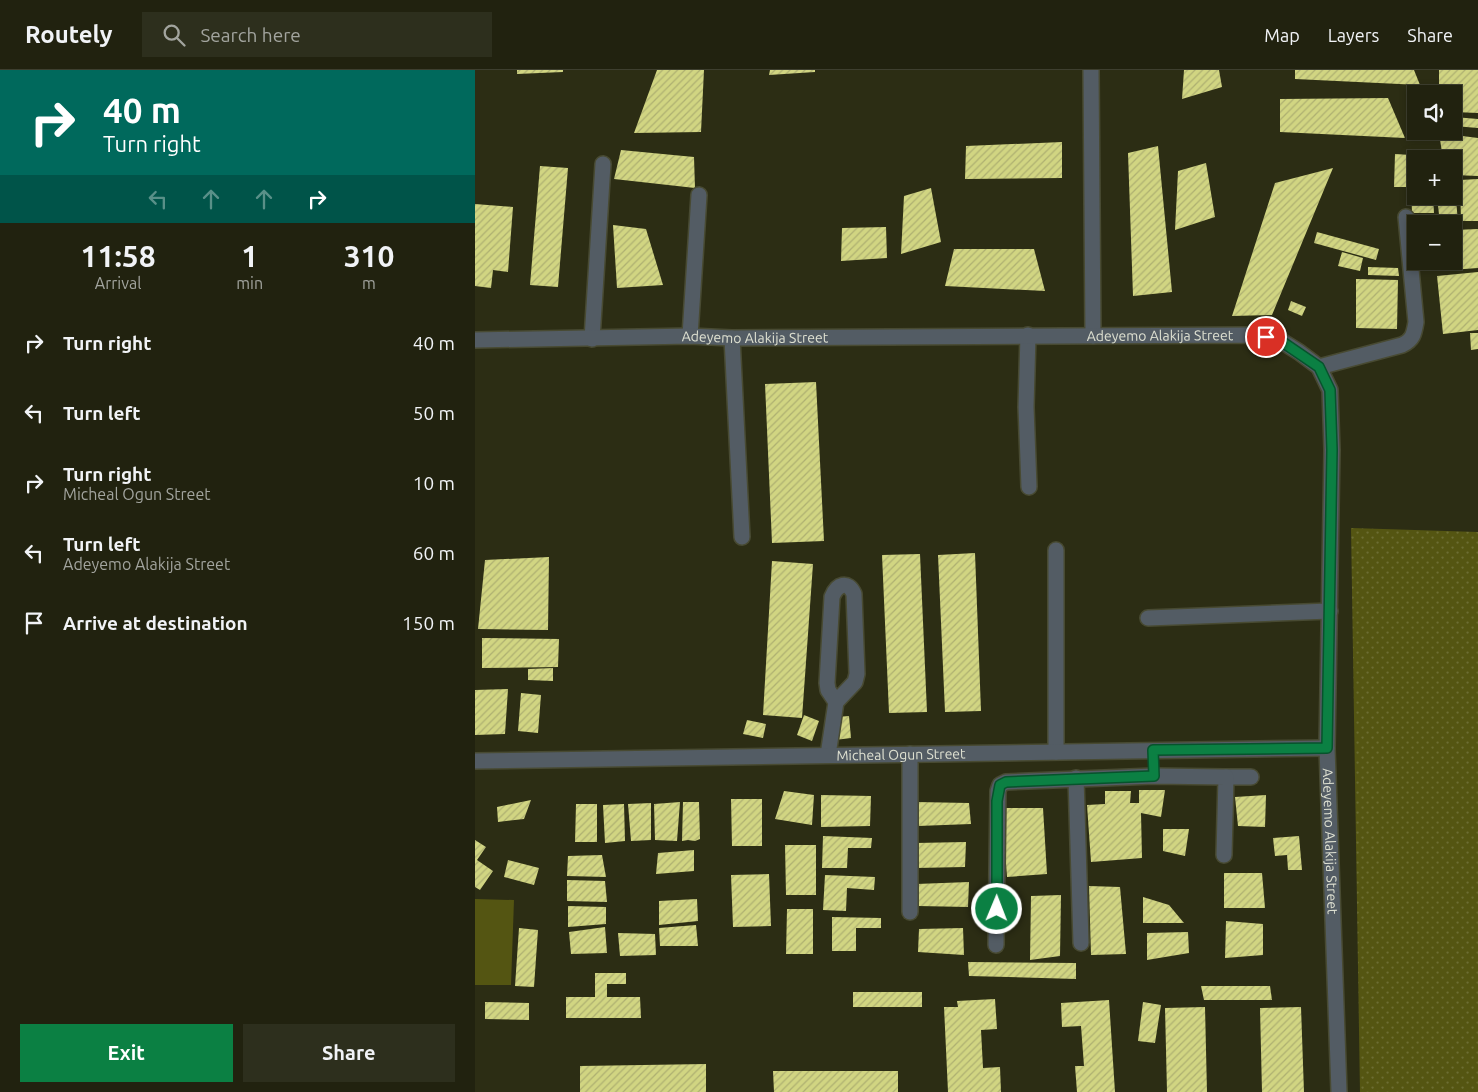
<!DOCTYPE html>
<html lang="en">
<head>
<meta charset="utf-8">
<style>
  body { margin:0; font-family:Ubuntu,sans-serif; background:#2d2f1d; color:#f1f3f6; height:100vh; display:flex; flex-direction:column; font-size:19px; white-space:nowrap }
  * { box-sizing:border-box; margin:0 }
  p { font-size:16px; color:#a2a49e }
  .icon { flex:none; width:28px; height:28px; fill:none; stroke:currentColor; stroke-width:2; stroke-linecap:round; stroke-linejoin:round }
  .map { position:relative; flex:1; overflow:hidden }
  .sheet { display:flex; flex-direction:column; background:#21220f; width:475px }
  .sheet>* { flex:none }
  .guide { background:#00695c; color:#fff; overflow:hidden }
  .controls { position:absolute; left:932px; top:15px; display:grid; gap:10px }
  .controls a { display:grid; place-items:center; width:55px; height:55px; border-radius:0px; background:#21220f; box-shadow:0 2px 8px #0003,0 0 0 1px #3e3f2f; font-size:25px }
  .pin { position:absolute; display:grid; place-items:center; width:42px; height:42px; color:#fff; margin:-21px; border:2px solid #fff; border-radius:50%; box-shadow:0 1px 5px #0007 }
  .me { position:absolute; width:55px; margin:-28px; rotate:1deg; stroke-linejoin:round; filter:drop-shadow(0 0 4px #0008) }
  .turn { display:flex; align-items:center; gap:18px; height:105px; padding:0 20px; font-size:22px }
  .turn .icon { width:65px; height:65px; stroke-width:2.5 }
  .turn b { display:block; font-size:35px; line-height:42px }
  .lanes { display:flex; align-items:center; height:48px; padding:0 20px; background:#0003; justify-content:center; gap:25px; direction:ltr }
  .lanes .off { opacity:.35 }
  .eta { display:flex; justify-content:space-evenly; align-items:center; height:85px; text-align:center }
  .eta b { font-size:30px; font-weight:700; line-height:35px }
  .cta { display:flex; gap:10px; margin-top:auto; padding:10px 20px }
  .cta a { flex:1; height:58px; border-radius:0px; background:#0b8043; color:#fff; font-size:20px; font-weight:700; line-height:58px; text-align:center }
  .cta a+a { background:#2d2f1d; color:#f1f3f6 }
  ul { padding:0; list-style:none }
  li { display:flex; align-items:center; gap:15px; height:70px; padding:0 20px }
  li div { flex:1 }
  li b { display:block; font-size:19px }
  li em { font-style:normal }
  header { display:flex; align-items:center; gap:30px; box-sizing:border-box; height:70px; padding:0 25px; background:#21220f; border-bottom:1px solid #3e3f2f }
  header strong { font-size:24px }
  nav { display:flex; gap:28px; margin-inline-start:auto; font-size:18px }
  .search { width:350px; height:45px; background:#2d2f1d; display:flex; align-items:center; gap:12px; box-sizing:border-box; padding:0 18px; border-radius:0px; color:#a2a49e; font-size:19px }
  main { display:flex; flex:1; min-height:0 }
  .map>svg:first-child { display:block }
  .grass { fill:url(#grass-dots) }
  .pitch { fill:#545512 }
  .building { fill:url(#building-hatch) }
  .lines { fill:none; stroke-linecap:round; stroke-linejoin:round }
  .minor-casing { stroke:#484a32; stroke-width:18 }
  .minor { stroke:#535c64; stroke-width:15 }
  .route-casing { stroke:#07532c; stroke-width:12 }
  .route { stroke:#0b8043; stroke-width:9 }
  .labels { text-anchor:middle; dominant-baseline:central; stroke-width:5; stroke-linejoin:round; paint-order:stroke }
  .street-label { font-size:14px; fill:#dee0d1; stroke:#2c2d14 }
</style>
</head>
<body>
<header>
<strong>Routely</strong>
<div class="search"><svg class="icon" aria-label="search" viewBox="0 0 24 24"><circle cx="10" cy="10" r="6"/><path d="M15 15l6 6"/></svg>Search here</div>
<nav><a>Map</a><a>Layers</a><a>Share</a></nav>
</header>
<main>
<section class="sheet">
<div class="guide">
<div class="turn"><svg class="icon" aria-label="right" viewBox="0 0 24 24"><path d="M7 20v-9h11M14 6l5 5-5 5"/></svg><div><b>40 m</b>Turn right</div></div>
<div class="lanes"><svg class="icon off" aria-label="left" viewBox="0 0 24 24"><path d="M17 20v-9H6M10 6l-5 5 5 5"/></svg><svg class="icon off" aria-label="ahead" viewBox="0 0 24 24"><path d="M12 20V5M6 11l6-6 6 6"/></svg><svg class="icon off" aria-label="ahead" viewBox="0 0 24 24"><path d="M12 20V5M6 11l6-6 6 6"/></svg><svg class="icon" aria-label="right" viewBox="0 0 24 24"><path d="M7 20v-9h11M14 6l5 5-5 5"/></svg></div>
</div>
<div class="eta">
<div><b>11:58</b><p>Arrival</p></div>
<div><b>1</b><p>min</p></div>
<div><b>310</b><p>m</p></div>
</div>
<ul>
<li><svg class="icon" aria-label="right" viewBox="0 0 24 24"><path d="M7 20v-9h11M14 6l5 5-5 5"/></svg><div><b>Turn right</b></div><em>40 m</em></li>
<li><svg class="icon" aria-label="left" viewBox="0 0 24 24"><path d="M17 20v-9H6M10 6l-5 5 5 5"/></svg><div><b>Turn left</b></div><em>50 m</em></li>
<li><svg class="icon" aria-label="right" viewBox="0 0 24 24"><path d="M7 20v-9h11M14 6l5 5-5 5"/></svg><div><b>Turn right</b><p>Micheal Ogun Street</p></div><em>10 m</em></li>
<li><svg class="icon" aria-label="left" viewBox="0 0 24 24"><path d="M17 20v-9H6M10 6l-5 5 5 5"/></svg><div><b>Turn left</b><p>Adeyemo Alakija Street</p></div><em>60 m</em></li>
<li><svg class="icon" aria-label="arrive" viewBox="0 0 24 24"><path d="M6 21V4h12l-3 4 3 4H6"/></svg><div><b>Arrive at destination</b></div><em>150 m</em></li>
</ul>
<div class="cta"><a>Exit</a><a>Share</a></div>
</section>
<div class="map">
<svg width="1003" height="1022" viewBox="0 0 1003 1022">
  <defs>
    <pattern id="grass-dots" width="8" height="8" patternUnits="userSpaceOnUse" patternTransform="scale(1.25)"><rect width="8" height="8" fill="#545512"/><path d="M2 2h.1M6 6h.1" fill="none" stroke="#6c6d33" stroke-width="1.8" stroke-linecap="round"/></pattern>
    <pattern id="building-hatch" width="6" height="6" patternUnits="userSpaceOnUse" patternTransform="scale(1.25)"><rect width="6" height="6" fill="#d1d582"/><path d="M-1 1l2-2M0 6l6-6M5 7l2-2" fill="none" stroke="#aeb071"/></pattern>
  </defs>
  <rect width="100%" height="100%" fill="#2c2d14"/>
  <path class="grass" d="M 876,458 L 1003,462 L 1003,1022 L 885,1022 Z"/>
  <path class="pitch" d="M 0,829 L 39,830 L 36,915 L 0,915 Z"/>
  <path class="building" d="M 42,0 L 88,0 L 88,2 L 42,4 Z
    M 182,0 L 229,0 L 226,62 L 159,63 Z
    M 295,0 L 340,0 L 340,2 L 294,5 Z
    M 709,0 L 744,0 L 747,17 L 707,29 Z
    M 820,0 L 939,0 L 945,15 L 820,9 Z
    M 964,0 L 1003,0 L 1003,43 L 979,42 L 979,24 L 964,24 Z
    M 913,28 L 930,68 L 805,62 L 805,29 Z
    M 979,47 L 1003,49 L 1003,58 L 979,56 Z
    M 964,63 L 1003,68 L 1003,106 L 979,105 L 979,89 L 968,89 Z
    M 587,72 L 587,108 L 490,109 L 491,76 Z
    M 683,76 L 697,222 L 658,226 L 653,83 Z
    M 146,80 L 219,87 L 220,118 L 139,109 Z
    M 920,84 L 936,85 L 934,117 L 919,117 Z
    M 731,93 L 740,147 L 700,160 L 703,101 Z
    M 65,96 L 93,98 L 83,217 L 55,215 Z
    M 858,98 L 797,245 L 757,246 L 800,113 Z
    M 1003,109 L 1003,151 L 986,151 L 985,110 Z
    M 936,114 L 941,114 L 941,126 L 958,126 L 959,143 L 937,143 Z
    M 456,118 L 466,172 L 426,184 L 429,126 Z
    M 979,118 L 980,118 L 983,152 L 965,154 L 962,126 L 979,126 Z
    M 0,134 L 38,137 L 33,202 L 18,200 L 16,218 L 0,216 Z
    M 959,146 L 960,154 L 941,154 L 941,159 L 936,160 L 935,148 Z
    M 138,155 L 171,159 L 188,215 L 142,218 Z
    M 411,157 L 412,188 L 366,191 L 367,158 Z
    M 1003,159 L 1003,198 L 962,201 L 961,191 L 979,191 L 979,160 Z
    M 842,162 L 904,179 L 901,190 L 839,173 Z
    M 479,179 L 559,179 L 570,221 L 470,216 Z
    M 867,182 L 888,188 L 885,201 L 863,196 Z
    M 893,197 L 923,198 L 924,206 L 893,205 Z
    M 1003,202 L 1003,260 L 968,264 L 962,206 Z
    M 881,209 L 923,210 L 922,259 L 881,258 Z
    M 816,231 L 831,237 L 827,246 L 813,240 Z
    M 995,263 L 1003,263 L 1003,279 L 996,280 Z
    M 341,312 L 349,471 L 297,473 L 290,314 Z
    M 500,483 L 506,641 L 470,642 L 463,485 Z
    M 445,484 L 452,642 L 414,643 L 407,485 Z
    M 74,487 L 73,560 L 3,559 L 10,490 Z
    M 297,491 L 338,494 L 327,648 L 288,645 Z
    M 7,568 L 84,569 L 83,597 L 7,598 Z
    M 78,598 L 78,611 L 53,610 L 53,599 Z
    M 33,619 L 30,664 L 0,665 L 0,620 Z
    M 46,623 L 66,625 L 63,663 L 43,661 Z
    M 329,645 L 344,651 L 337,671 L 322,665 Z
    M 374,646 L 376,668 L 360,670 L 362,647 Z
    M 272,650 L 291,654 L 288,668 L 268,664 Z
    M 664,720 L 690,720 L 686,747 L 666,743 L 667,788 L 616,792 L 612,735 L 630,734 L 630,721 L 656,721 L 655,733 L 664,733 Z
    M 309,721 L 339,725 L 337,755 L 300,749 Z
    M 346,725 L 396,726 L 395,756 L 346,757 Z
    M 791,725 L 790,757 L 763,756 L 760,727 Z
    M 256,729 L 287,729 L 287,776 L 257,776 Z
    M 56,730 L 49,749 L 23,752 L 22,737 Z
    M 205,732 L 202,771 L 180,770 L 179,734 Z
    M 208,732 L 224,732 L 225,769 L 220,771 L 213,770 L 207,771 Z
    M 441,732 L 494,733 L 496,754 L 443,756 Z
    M 176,733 L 176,770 L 156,771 L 153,734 Z
    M 101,734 L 122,734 L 122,772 L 100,772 Z
    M 149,734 L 150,771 L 130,773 L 128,735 Z
    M 527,738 L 568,738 L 572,804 L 532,807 Z
    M 688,759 L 714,759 L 710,786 L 688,781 Z
    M 348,766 L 397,768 L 396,778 L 373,778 L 372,798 L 347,798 Z
    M 824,766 L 827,800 L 813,800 L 812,785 L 800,786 L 798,768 Z
    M 0,770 L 11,777 L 2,790 L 18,801 L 5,820 L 0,817 Z
    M 491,772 L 490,797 L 441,798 L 440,773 Z
    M 310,775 L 341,775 L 341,825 L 311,825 Z
    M 219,780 L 219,801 L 181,804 L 183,783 Z
    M 127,785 L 131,807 L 92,806 L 93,786 Z
    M 33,790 L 64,798 L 59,815 L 29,807 Z
    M 749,803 L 787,803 L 790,838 L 749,838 Z
    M 294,804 L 296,856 L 258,857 L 256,805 Z
    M 350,805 L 400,807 L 399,820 L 372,818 L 371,841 L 348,840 Z
    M 92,810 L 130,811 L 132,832 L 92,831 Z
    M 494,812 L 493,837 L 443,836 L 441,814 Z
    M 614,816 L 645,817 L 651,884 L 616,885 Z
    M 586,825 L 585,886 L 555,890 L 556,826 Z
    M 668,827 L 694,835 L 709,853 L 668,853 Z
    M 222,829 L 223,851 L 184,855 L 184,831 Z
    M 93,836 L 131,837 L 131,854 L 93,857 Z
    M 312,839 L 338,839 L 338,884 L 311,884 Z
    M 357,847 L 406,848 L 406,858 L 381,858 L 381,881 L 357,881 Z
    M 751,851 L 788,854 L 788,885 L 750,888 Z
    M 221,855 L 223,876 L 185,876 L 184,858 Z
    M 130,857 L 132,883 L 96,884 L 94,862 Z
    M 44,858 L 63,860 L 59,917 L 40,916 Z
    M 488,858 L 489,885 L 443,882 L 444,859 Z
    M 713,862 L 714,883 L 672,890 L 672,863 Z
    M 143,863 L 180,864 L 181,885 L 145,886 Z
    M 493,892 L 601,893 L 601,909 L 494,906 Z
    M 120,903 L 151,903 L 151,914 L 132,914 L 132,927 L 165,927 L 166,948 L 91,948 L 91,927 L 120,927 Z
    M 726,916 L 795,916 L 797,930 L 729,930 Z
    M 378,922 L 447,922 L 447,937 L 378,937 Z
    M 520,929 L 522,959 L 506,960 L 508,998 L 525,997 L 526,1022 L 473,1022 L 469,937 L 483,937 L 482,931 Z
    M 634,930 L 640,1022 L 602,1022 L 600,996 L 609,996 L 606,956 L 587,957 L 586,933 Z
    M 10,932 L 54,933 L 54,950 L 10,949 Z
    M 668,932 L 686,935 L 680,973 L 663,971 Z
    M 730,937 L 732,1022 L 692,1022 L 690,938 Z
    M 826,937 L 829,1022 L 787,1022 L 785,938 Z
    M 231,994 L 231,1022 L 105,1022 L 105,996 Z
    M 298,1001 L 423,1001 L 423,1022 L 299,1022 Z"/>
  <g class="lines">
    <g class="minor-casing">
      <g id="minor">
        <path d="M 616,0 L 618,266"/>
        <path d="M 553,265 L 551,337 L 554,417"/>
        <path d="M 215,266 L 224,125"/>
        <path d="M 257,268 L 267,467"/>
        <path d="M 117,269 L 128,94"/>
        <path id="s1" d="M 0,270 L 215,266 L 257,268 L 778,265 L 803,269 L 824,282 L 844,297 L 855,320 L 857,380 L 852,678 L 864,1022"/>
        <path d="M 844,297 L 927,275 C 938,270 939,264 941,252 L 931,147"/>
        <path d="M 581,480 L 581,682"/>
        <path d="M 673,548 L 855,541"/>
        <path d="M 353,685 L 361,632 L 380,612 L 382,604 L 379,524 C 373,510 362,514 357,527 L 352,613 L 353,620 L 361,632"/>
        <path id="s2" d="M 0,691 L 852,678"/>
        <path d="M 751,707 L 776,707"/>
        <path d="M 601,708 L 606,873"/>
        <path d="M 435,842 L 435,684"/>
        <path d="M 521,875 L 523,721 L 525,715 L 531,712 L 679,706 L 751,707 L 749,785"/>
      </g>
    </g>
    <use href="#minor" class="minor"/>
  </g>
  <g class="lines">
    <g class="route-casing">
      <path id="route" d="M 522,839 L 522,731 L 525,715 L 531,712 L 679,706 L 678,680 L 852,678 L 857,380 L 855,320 L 844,297 L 803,269 L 791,267"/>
    </g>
    <use href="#route" class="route"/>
  </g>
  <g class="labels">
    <g class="street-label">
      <text stroke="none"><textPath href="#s1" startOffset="685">Adeyemo Alakija Street</textPath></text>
      <text stroke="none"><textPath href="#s1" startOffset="280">Adeyemo Alakija Street</textPath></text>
      <text stroke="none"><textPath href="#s2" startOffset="426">Micheal Ogun Street</textPath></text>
      <text stroke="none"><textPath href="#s1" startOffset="1330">Adeyemo Alakija Street</textPath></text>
    </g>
  </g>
</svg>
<div class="controls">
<a><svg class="icon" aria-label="sound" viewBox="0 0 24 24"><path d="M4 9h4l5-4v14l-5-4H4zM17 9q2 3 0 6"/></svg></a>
<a>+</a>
<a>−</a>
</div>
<div class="pin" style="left:791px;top:267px;background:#d93025"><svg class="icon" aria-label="arrive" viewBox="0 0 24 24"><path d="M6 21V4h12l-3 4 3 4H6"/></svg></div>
<svg class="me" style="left:522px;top:839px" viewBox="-20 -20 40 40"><circle r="17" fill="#0b8043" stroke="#fff" stroke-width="3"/><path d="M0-11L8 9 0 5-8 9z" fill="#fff"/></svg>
</div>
</main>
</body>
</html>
